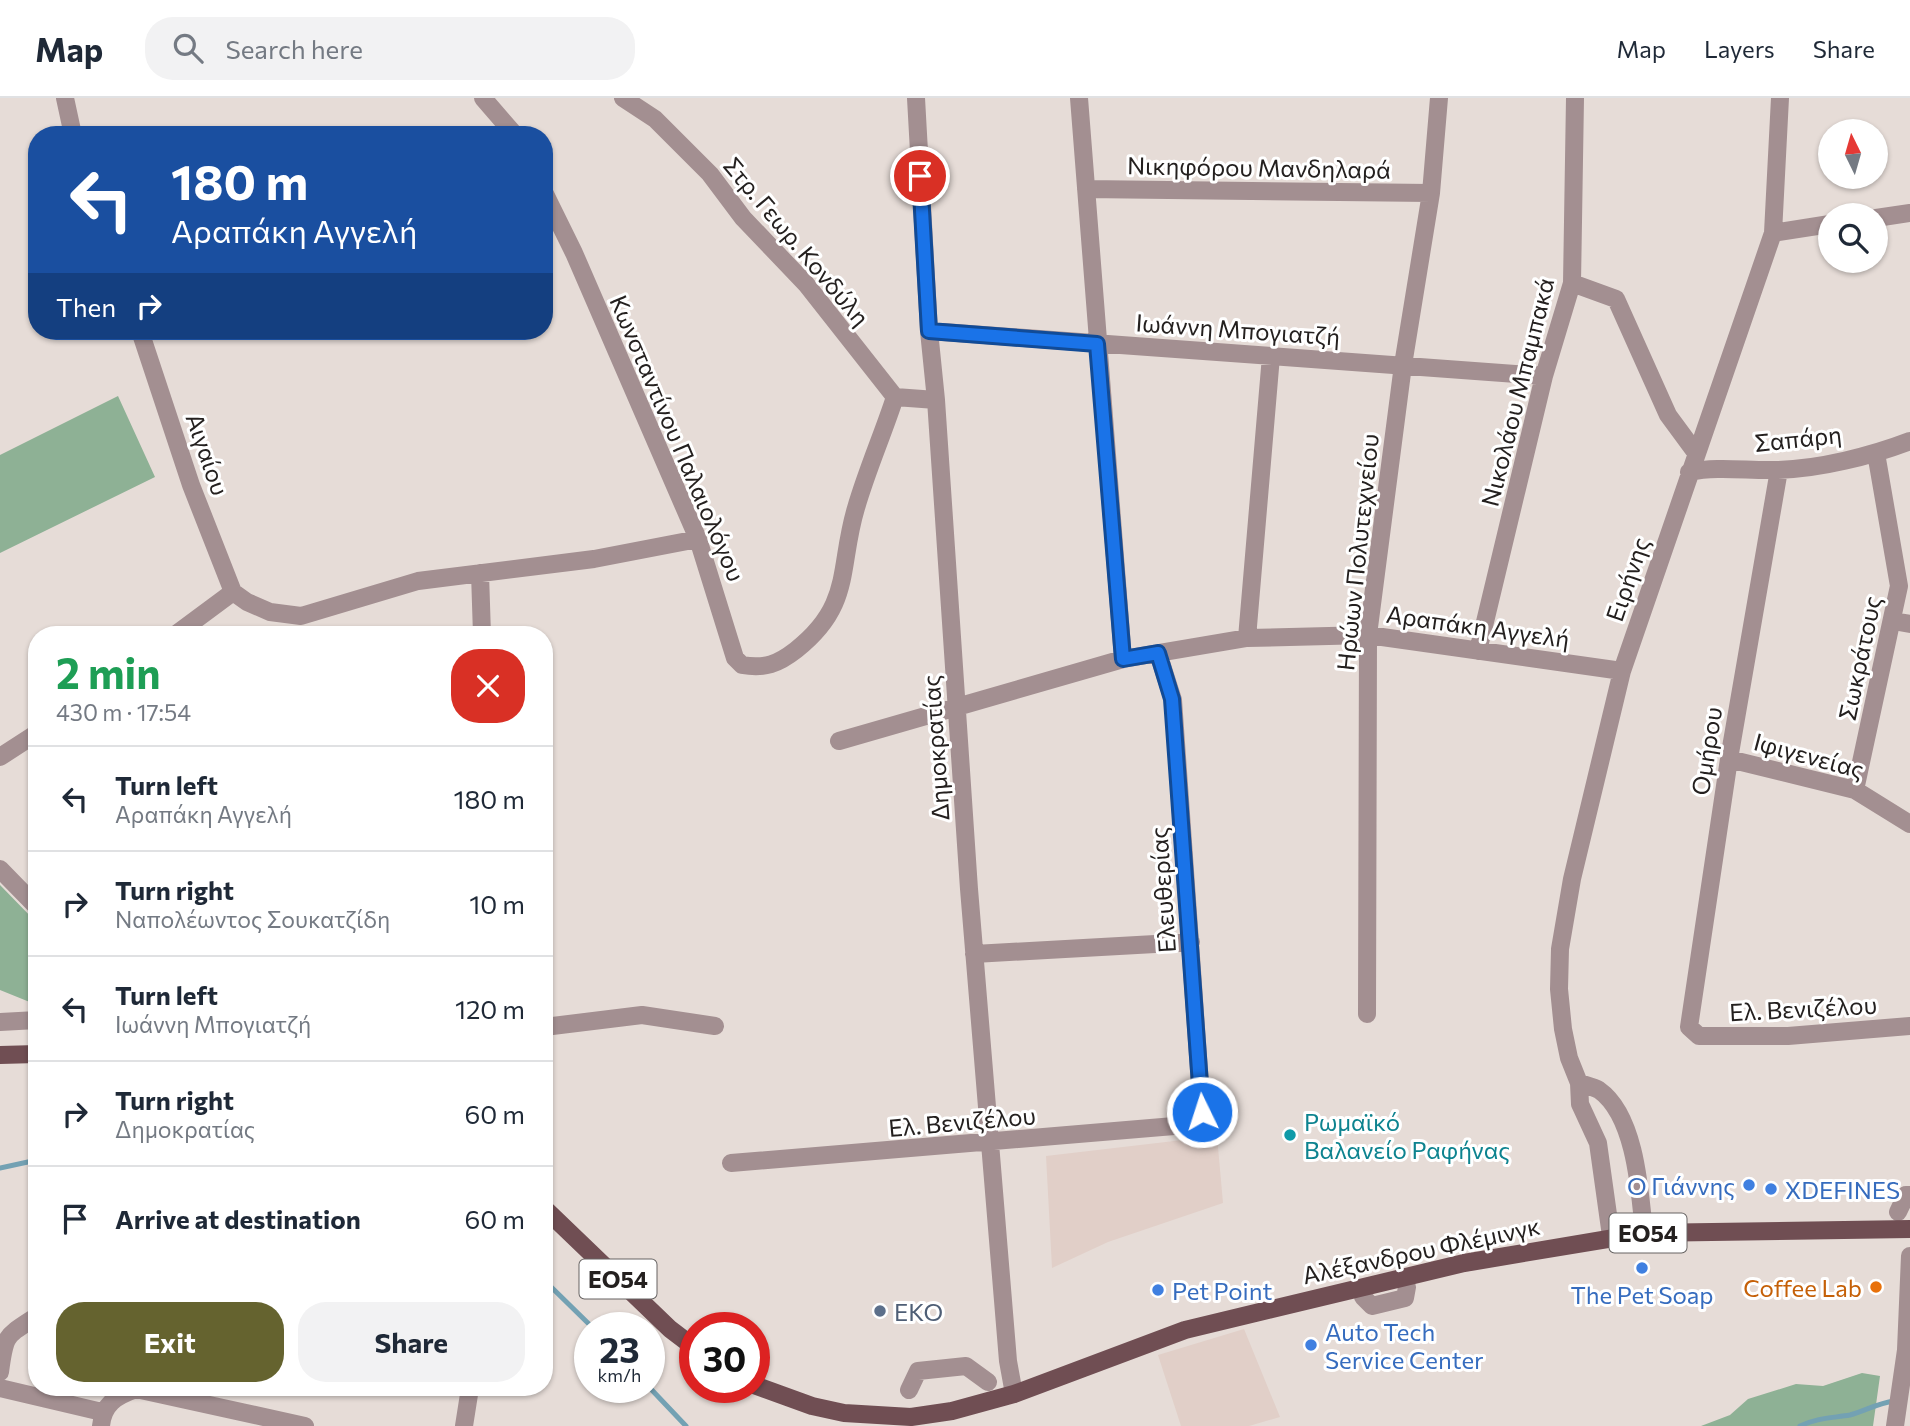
<!DOCTYPE html>
<html lang="en">
<head>
<meta charset="utf-8">
<style>
  body { margin:0; font-family:Commissioner,sans-serif; background:#f2f2f3; color:#1f2937; height:100vh; display:flex; flex-direction:column; font-size:26px; white-space:nowrap }
  * { box-sizing:border-box; margin:0 }
  p { font-size:23px; color:#747a83 }
  .icon { flex:none; width:38px; height:38px; fill:none; stroke:currentColor; stroke-width:2; stroke-linecap:round; stroke-linejoin:round }
  .map { position:relative; flex:1; overflow:hidden }
  .side { position:absolute; left:28px; top:528px; width:525px; height:770px; display:flex; flex-direction:column; background:#fff; border-radius:28px; box-shadow:0 2px 5px #0004 }
  .side>* { flex:none }
  .hud { position:absolute; left:28px; top:28px; width:525px; height:214px; border-radius:28px; box-shadow:0 2px 5px #0004; background:#1a4fa0; color:#fff; overflow:hidden }
  .needle { width:46px; rotate:355deg }
  .buttons { position:absolute; left:1818px; top:21px; display:grid; gap:14px }
  .buttons a { display:grid; place-items:center; width:70px; height:70px; border-radius:50%; background:#fff; box-shadow:0 2px 5px #0004; font-size:35px }
  .speed { position:absolute; left:574px; top:1214px; display:flex; gap:14px; font-size:35px; font-weight:700; text-align:center }
  .speed>* { display:grid; place-content:center; width:91px; height:91px; border-radius:50%; background:#fff; box-shadow:0 2px 5px #0004; line-height:1 }
  .speed small { font-size:18px; font-weight:400 }
  .speed .limit { border:10px solid #d22; background:#fff; color:#111 }
  .pin { position:absolute; display:grid; place-items:center; width:60px; height:60px; color:#fff; margin:-30px; border:4px solid #fff; border-radius:50%; box-shadow:0 2px 7px #0007 }
  .me { position:absolute; width:77px; margin:-38px; rotate:356deg; stroke-linejoin:round; filter:drop-shadow(0 0 5px #0008) }
  .turn { display:flex; align-items:center; gap:24px; height:147px; padding:0 28px; font-size:32px }
  .turn .icon { width:91px; height:91px; stroke-width:2.5 }
  .turn b { display:block; font-size:49px; line-height:60px }
  .then { display:flex; align-items:center; height:66px; padding:0 28px; background:#0003; gap:14px; font-size:26px }
  .round { display:grid; place-items:center; flex:none; width:74px; height:74px; border-radius:28px; background:#f2f2f3 }
  .headline { display:flex; align-items:center; justify-content:space-between; height:119px; padding:0 28px }
  h1 { font-size:42px; font-weight:700; line-height:52px; color:#1e9e55 }
  .primary-button { display:flex; gap:14px; margin-top:auto; padding:14px 28px }
  .primary-button a { flex:1; height:80px; border-radius:28px; background:#65632f; color:#fff; font-size:28px; font-weight:700; line-height:80px; text-align:center }
  .primary-button a+a { background:#f2f2f3; color:#1f2937 }
  ul { padding:0; list-style:none }
  li { display:flex; align-items:center; gap:21px; height:105px; padding:0 28px; border-top:2px solid #e0e1e3 }
  li div { flex:1 }
  li b { display:block; font-size:26px }
  li em { font-style:normal }
  header { display:flex; align-items:center; gap:42px; box-sizing:border-box; height:98px; padding:0 35px; background:#fff; border-bottom:2px solid #e0e1e3 }
  header strong { font-size:33px }
  nav { display:flex; gap:38px; margin-inline-start:auto; font-size:24px }
  .search { width:490px; height:63px; background:#f2f2f3; display:flex; align-items:center; gap:18px; box-sizing:border-box; padding:0 24px; border-radius:28px; color:#747a83; font-size:26px }
  .map>svg:first-child { display:block }
  .built { fill:#e1cfc8 }
  .forest { fill:#8eb195 }
  .lines { fill:none; stroke-linecap:round; stroke-linejoin:round }
  .stream { stroke:#73a1b3; stroke-width:5 }
  .minor { stroke:#a38f91; stroke-width:18 }
  .major { stroke:#704e53; stroke-width:18 }
  .route-casing { stroke:#114b97; stroke-width:18 }
  .route { stroke:#1a73e8; stroke-width:12 }
  .culture-dot { fill:#0f9aa8; stroke:#fff; stroke-width:2.5 }
  .shop-dot { fill:#3f7fe0; stroke:#fff; stroke-width:2.5 }
  .food-dot { fill:#e8710a; stroke:#fff; stroke-width:2.5 }
  .service-dot { fill:#5c6f8a; stroke:#fff; stroke-width:2.5 }
  .labels { text-anchor:middle; dominant-baseline:central; stroke-width:6; stroke-linejoin:round; paint-order:stroke }
  .shield { fill:#fff; stroke:#666362; stroke-width:2 }
  .shield-label { font-size:23px; font-weight:bold; fill:#24201f }
  .street-label { font-size:24px; fill:#24201f; stroke:#fff }
  .culture-label { font-size:24px; fill:#0d838f; stroke:#fff; text-anchor:start }
  .shop-label { font-size:24px; fill:#366cbe; stroke:#fff; text-anchor:start }
  .food-label { font-size:24px; fill:#c56008; stroke:#fff; text-anchor:end }
  .service-label { font-size:24px; fill:#4e5e75; stroke:#fff; text-anchor:start }
</style>
</head>
<body>
<header>
<strong>Map</strong>
<div class="search"><svg class="icon" aria-label="search" viewBox="0 0 24 24"><circle cx="10" cy="10" r="6"/><path d="M15 15l6 6"/></svg>Search here</div>
<nav><a>Map</a><a>Layers</a><a>Share</a></nav>
</header>
<div class="map">
<svg width="1910" height="1328" viewBox="0 0 1910 1328">
  <rect width="100%" height="100%" fill="#e6dcd7"/>
  <path class="built" d="M 1217,1038 L 1223,1105 L 1108,1144 L 1052,1170 L 1046,1058 Z
    M 1244,1231 L 1280,1319 L 1249,1328 L 1181,1328 L 1158,1257 Z"/>
  <path class="forest" d="M 118,298 L 155,379 L 0,455 L 0,357 Z
    M 0,787 L 37,825 L 37,907 L 0,892 Z
    M 1862,1275 L 1880,1278 L 1873,1328 L 1701,1328 L 1730,1317 L 1748,1301 L 1796,1286 L 1823,1288 Z"/>
  <g class="lines">
    <path class="stream" d="M 0,1070 L 37,1062
      M 544,1182 L 593,1230
      M 649,1289 L 686,1328
      M 1800,1328 C 1816,1320 1832,1320 1850,1317 C 1865,1313 1878,1305 1894,1303"/>
    <path class="minor" d="M 65,0 L 73,37
      M 483,0 L 515,37
      M 623,0 L 655,21 L 710,76 L 743,120 L 806,186 L 895,299 L 936,302
      M 916,0 L 929,233 L 936,302 L 969,791 L 1008,1263 L 1014,1296
      M 1079,0 L 1123,561
      M 1086,91 L 1431,95
      M 544,94 L 574,155 L 698,441 L 735,560 L 742,567 C 765,571 778,566 796,552 C 853,507 838,470 856,410 C 867,372 883,336 895,299
      M 1876,120 L 1910,115
      M 1773,135 L 1830,126
      M 1572,185 L 1616,201 L 1668,317 L 1696,355
      M 140,233 L 191,387 L 233,494
      M 929,233 L 1544,278
      M 1779,372 L 1729,661 L 1689,929 L 1699,938 L 1788,938 L 1910,928
      M 1689,374 C 1719,368 1747,373 1777,372 C 1819,371 1871,358 1910,343
      M 480,475 L 482,537
      M 233,494 L 247,504 L 270,514 L 301,518 L 418,483 L 594,461 L 698,441
      M 1893,523 L 1910,526
      M 175,537 L 233,494
      M 1247,540 L 1271,258
      M 1478,553 L 1544,278 L 1572,185 L 1575,0
      M 839,643 L 1123,561 L 1247,540 L 1368,537 L 1622,573
      M 0,659 L 37,635
      M 1729,661 L 1855,692 L 1910,726
      M 1855,692 L 1899,488 L 1876,355
      M 0,771 L 37,809
      M 974,856 L 1191,844
      M 1367,916 L 1368,537 L 1403,267 L 1431,95 L 1439,0
      M 0,924 L 37,922
      M 544,929 L 642,917 L 715,928
      M 1579,985 C 1585,987 1594,989 1599,992 C 1636,1018 1640,1095 1644,1135
      M 731,1065 L 1198,1026 L 1202,1015 L 1173,602 L 1158,555
      M 1898,1114 L 1906,1097 L 1910,1097
      M 1611,1138 L 1598,1045 L 1580,1006 L 1579,985 L 1569,960 L 1563,931 L 1559,891 L 1560,851 L 1572,781 L 1622,573 L 1773,135 L 1780,0
      M 1363,1199 L 1372,1208 L 1405,1200 L 1407,1189
      M 0,1274 C 5,1236 5,1239 37,1218
      M 0,1290 L 102,1314
      M 909,1292 L 918,1273 L 966,1268 L 988,1284
      M 101,1328 C 103,1306 116,1298 136,1291 L 305,1328
      M 464,1328 L 470,1290
      M 1895,1328 L 1906,1252 L 1910,1158"/>
    <path class="major" d="M 0,957 L 37,956
      M 544,1110 L 670,1231 L 695,1250
      M 754,1287 L 812,1308 L 844,1315 L 911,1319 L 952,1313 L 1014,1296 L 1185,1232 L 1464,1165 L 1644,1135 L 1910,1131"/>
  </g>
  <g class="lines">
    <g class="route-casing">
      <path id="route" d="M 920,78 L 929,233 L 1097,246 L 1123,561 L 1158,555 L 1172,601 L 1202,1014"/>
    </g>
    <use href="#route" class="route"/>
  </g>
  <circle class="culture-dot" cx="1290" cy="1037" r="7"/>
  <g class="shop-dot">
    <circle cx="1749" cy="1087" r="7"/>
    <circle cx="1771" cy="1091" r="7"/>
    <circle cx="1642" cy="1170" r="7"/>
    <circle cx="1158" cy="1192" r="7"/>
    <circle cx="1311" cy="1247" r="7"/>
  </g>
  <circle class="food-dot" cx="1876" cy="1189" r="7"/>
  <circle class="service-dot" cx="880" cy="1213" r="7"/>
  <g class="labels">
    <g class="shield">
      <rect x="1609.5" y="1115.5" width="77" height="39" rx="5"/>
      <rect x="579.5" y="1161.5" width="77" height="39" rx="5"/>
    </g>
    <g class="shield-label">
      <text x="1648" y="1135">ΕΟ54</text>
      <text x="618" y="1181">ΕΟ54</text>
    </g>
    <g class="street-label">
      <text transform="translate(1259 69) rotate(1)">Νικηφόρου Μανδηλαρά</text>
      <text transform="translate(797 143) rotate(50)">Στρ. Γεωρ. Κονδύλη</text>
      <text transform="translate(1238 231) rotate(4)">Ιωάννη Μπογιατζή</text>
      <text transform="translate(1517 294) rotate(-76)">Νικολάου Μπαμπακά</text>
      <text transform="translate(678 340) rotate(67)">Κωνσταντίνου Παλαιολόγου</text>
      <text transform="translate(1798 340) rotate(-6)">Σαπάρη</text>
      <text transform="translate(208 356) rotate(71)">Αιγαίου</text>
      <text transform="translate(1357 454) rotate(-84)">Ηρώων Πολυτεχνείου</text>
      <text transform="translate(1627 481) rotate(-71)">Ειρήνης</text>
      <text transform="translate(1478 528) rotate(8)">Αραπάκη Αγγελή</text>
      <text transform="translate(1859 560) rotate(-78)">Σωκράτους</text>
      <text transform="translate(935 650) rotate(-94)">Δημοκρατίας</text>
      <text transform="translate(1706 653) rotate(-81)">Ομήρου</text>
      <text transform="translate(1809 657) rotate(15)">Ιφιγενείας</text>
      <text transform="translate(1162 792) rotate(-94)">Ελευθερίας</text>
      <text transform="translate(1803 910) rotate(-3)">Ελ. Βενιζέλου</text>
      <text transform="translate(962 1023) rotate(-5)">Ελ. Βενιζέλου</text>
      <text transform="translate(1421 1152) rotate(-12)">Αλέξανδρου Φλέμινγκ</text>
    </g>
    <g class="culture-label">
      <text x="1304" y="1023">Ρωμαϊκό<tspan x="1304" dy="28">Βαλανείο Ραφήνας</tspan></text>
    </g>
    <g class="shop-label">
      <text x="1735" y="1087" text-anchor="end">Ο Γιάννης</text>
      <text x="1785" y="1091">XDEFINES</text>
      <text x="1172" y="1192">Pet Point</text>
      <text x="1642" y="1196" text-anchor="middle">The Pet Soap</text>
      <text x="1325" y="1233">Auto Tech<tspan x="1325" dy="28">Service Center</tspan></text>
    </g>
    <g class="food-label">
      <text x="1862" y="1189">Coffee Lab</text>
    </g>
    <g class="service-label">
      <text x="894" y="1213">EKO</text>
    </g>
  </g>
</svg>
<div class="buttons">
<a><svg class="needle" viewBox="-14 -14 28 28"><path d="M0-13l5 13h-10z" fill="#e53935"/><path d="M0 13l5-13h-10z" fill="#747a83"/></svg></a>
<a><svg class="icon" aria-label="search" viewBox="0 0 24 24"><circle cx="10" cy="10" r="6"/><path d="M15 15l6 6"/></svg></a>
</div>
<div class="speed"><div>23<small>km/h</small></div><div class="limit">30</div></div>
<div class="pin" style="left:920px;top:78px;background:#d93025"><svg class="icon" aria-label="arrive" viewBox="0 0 24 24"><path d="M6 21V4h12l-3 4 3 4H6"/></svg></div>
<svg class="me" style="left:1202px;top:1014px" viewBox="-20 -20 40 40"><circle r="17" fill="#1a73e8" stroke="#fff" stroke-width="3"/><path d="M0-11L8 9 0 5-8 9z" fill="#fff"/></svg>
<div class="hud">
<div class="turn"><svg class="icon" aria-label="left" viewBox="0 0 24 24"><path d="M17 20v-9H6M10 6l-5 5 5 5"/></svg><div><b>180 m</b>Αραπάκη Αγγελή</div></div>
<div class="then">Then<svg class="icon" aria-label="right" viewBox="0 0 24 24"><path d="M7 20v-9h11M14 6l5 5-5 5"/></svg></div>
</div>
<section class="side">
<div class="headline"><div><h1>2 min</h1><p>430 m · 17:54</p></div><a class="round" style="background:#d93025;color:#fff"><svg class="icon" aria-label="close" viewBox="0 0 24 24"><path d="M6 6l12 12M18 6L6 18"/></svg></a></div>
<ul>
<li><svg class="icon" aria-label="left" viewBox="0 0 24 24"><path d="M17 20v-9H6M10 6l-5 5 5 5"/></svg><div><b>Turn left</b><p>Αραπάκη Αγγελή</p></div><em>180 m</em></li>
<li><svg class="icon" aria-label="right" viewBox="0 0 24 24"><path d="M7 20v-9h11M14 6l5 5-5 5"/></svg><div><b>Turn right</b><p>Ναπολέωντος Σουκατζίδη</p></div><em>10 m</em></li>
<li><svg class="icon" aria-label="left" viewBox="0 0 24 24"><path d="M17 20v-9H6M10 6l-5 5 5 5"/></svg><div><b>Turn left</b><p>Ιωάννη Μπογιατζή</p></div><em>120 m</em></li>
<li><svg class="icon" aria-label="right" viewBox="0 0 24 24"><path d="M7 20v-9h11M14 6l5 5-5 5"/></svg><div><b>Turn right</b><p>Δημοκρατίας</p></div><em>60 m</em></li>
<li><svg class="icon" aria-label="arrive" viewBox="0 0 24 24"><path d="M6 21V4h12l-3 4 3 4H6"/></svg><div><b>Arrive at destination</b></div><em>60 m</em></li>
</ul>
<div class="primary-button"><a>Exit</a><a>Share</a></div>
</section>
</div>
</body>
</html>
